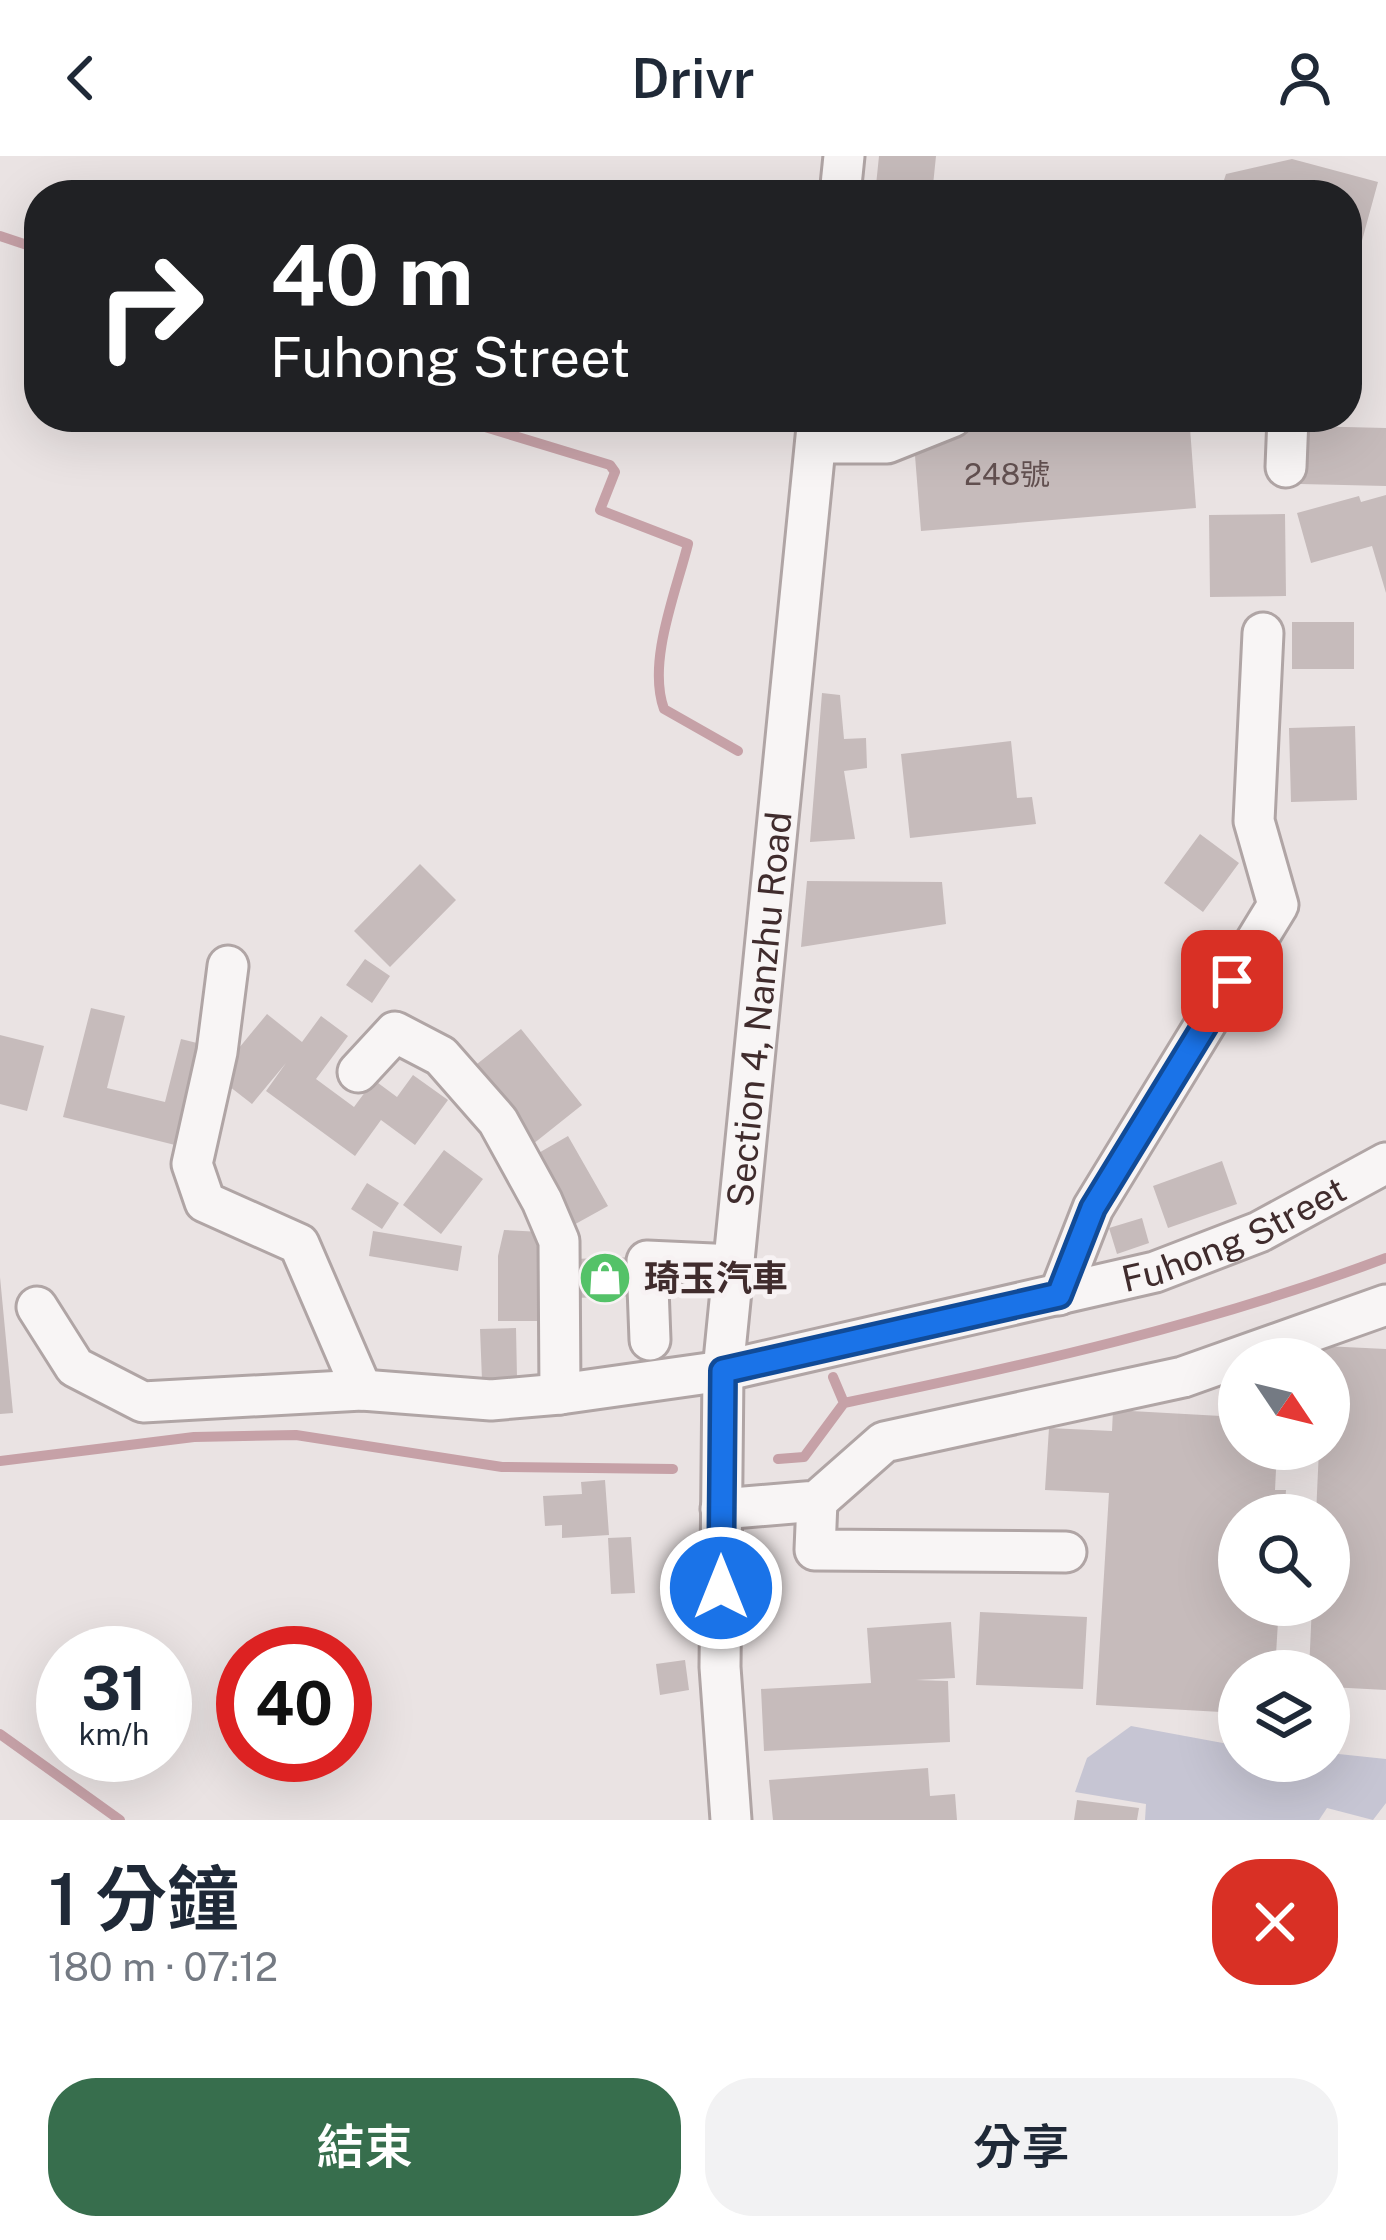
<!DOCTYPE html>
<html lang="zh-TW">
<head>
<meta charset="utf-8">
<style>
  body { margin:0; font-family:"Public Sans","Noto Sans TC",sans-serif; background:#f2f2f3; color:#1f2937; height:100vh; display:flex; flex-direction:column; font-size:45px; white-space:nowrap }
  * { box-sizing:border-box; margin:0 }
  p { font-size:39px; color:#747a83 }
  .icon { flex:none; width:66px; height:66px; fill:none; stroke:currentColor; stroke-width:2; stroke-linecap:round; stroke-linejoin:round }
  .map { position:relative; height:1664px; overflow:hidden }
  .sheet { display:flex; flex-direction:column; background:#fff; flex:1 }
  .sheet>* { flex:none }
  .guide { position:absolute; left:24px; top:24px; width:1338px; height:252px; border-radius:48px; box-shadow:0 12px 48px #0002; background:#202124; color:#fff; overflow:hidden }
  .needle { width:78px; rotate:125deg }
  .buttons { position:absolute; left:1218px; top:1182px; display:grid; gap:24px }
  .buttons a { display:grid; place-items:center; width:132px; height:132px; border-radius:50%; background:#fff; box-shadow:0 12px 48px #0002; font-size:60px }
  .speed { position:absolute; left:36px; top:1470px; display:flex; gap:24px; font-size:60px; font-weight:700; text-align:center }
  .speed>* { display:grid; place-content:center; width:156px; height:156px; border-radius:50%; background:#fff; box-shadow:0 12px 48px #0002; line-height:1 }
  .speed small { font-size:30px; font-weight:400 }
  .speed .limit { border:18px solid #d22; background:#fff; color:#111 }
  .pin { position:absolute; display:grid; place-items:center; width:102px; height:102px; color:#fff; margin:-51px; border-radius:24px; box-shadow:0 6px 18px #0006 }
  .me { position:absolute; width:132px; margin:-66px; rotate:0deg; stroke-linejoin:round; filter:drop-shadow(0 0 9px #0008) }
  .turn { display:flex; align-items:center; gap:42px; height:252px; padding:0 48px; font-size:54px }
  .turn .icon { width:156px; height:156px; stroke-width:2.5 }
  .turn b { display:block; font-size:84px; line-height:102px }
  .round { display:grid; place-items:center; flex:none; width:126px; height:126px; border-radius:48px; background:#f2f2f3 }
  .head { display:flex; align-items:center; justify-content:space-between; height:204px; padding:0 48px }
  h1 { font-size:72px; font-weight:600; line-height:90px }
  .cta { display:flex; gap:24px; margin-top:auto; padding:24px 48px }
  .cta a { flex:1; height:138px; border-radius:48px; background:#376e4d; color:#fff; font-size:48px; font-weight:600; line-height:138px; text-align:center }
  .cta a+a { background:#f2f2f3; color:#1f2937 }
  header { display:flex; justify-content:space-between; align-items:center; height:156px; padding:0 48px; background:#fff; font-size:54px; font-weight:600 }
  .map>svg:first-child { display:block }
  .green { fill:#c6c5d3 }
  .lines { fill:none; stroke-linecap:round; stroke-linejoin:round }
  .stream { stroke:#c6a1a7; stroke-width:10 }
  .building { fill:#c6bbbb }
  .minor-casing { stroke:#b0a5a5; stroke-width:45 }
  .minor { stroke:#f8f5f5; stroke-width:39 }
  .route-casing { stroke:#114b97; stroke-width:30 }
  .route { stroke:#1a73e8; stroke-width:21 }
  .labels { text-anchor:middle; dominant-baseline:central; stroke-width:10; stroke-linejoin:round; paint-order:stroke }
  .number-label { font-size:30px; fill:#625050 }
  .street-label { font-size:36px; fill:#402c2d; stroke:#f7f2f3 }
  .poi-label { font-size:36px; font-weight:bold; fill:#402c2d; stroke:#f7f2f3; text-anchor:start }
</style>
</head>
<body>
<header><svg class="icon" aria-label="back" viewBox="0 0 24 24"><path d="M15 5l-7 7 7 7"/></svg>Drivr<svg class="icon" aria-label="person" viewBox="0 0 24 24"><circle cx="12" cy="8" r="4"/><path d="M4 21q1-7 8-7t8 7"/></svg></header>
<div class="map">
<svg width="1386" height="1664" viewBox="0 0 1386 1664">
  <rect width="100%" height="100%" fill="#eae3e3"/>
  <path class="green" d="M 1131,1570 L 1239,1590 L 1239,1605 L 1329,1605 L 1329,1597 L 1386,1603 L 1386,1647 L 1373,1664 L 1327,1652 L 1319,1664 L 1145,1664 L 1146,1648 L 1075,1636 L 1087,1602 Z"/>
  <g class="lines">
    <path class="stream" d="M 0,80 L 39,93
      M 452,261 L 610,309 L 615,316 L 600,354 L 688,388 C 676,436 647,506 664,553 L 738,595
      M 833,1221 L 844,1247
      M 778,1303 L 804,1301 L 844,1247 C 1028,1209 1210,1168 1386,1102
      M 0,1305 L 194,1281 L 296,1279 L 502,1311 L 673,1313
      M 0,1578 L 120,1664"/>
  </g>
  <path class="building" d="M 879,0 L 936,0 L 932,39 L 875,39 Z
    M 1292,3 L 1378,26 L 1348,136 L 1347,39 L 1219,39 L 1226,18 Z
    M 977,261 L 1197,261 L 1198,272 L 1190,272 L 1196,352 L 921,375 L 914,287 Z
    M 1304,270 L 1386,272 L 1386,330 L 1301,328 Z
    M 1386,339 L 1386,437 L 1372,390 L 1311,407 L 1297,357 L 1359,340 L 1361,346 Z
    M 1285,358 L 1286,440 L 1210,441 L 1209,359 Z
    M 1292,466 L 1354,466 L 1354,513 L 1292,513 Z
    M 822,537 L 840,539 L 844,583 L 866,582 L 867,612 L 844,615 L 855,683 L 810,686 Z
    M 1355,570 L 1357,644 L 1291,646 L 1289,572 Z
    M 1011,585 L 1017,642 L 1032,641 L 1036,668 L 910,682 L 901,598 Z
    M 1200,678 L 1239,707 L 1203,756 L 1164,727 Z
    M 420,708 L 456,744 L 390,811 L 354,775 Z
    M 807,725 L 942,726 L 946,768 L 801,791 Z
    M 365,803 L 390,820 L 372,847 L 346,829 Z
    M 91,852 L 125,860 L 107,932 L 165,946 L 181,883 L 213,891 L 187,992 L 63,961 Z
    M 267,858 L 302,886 L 321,860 L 348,880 L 316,923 L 354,951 L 374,924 L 397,941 L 413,919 L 448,944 L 415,989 L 381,964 L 355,1000 L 266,935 L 286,907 L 252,948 L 216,920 Z
    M 521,873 L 582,949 L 533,988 L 472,912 Z
    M 0,879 L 44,890 L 27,955 L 0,948 Z
    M 568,980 L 608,1050 L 570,1071 L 530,1002 Z
    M 444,994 L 483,1023 L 441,1078 L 403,1049 Z
    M 1222,1005 L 1237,1048 L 1168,1072 L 1153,1030 Z
    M 367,1027 L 399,1047 L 382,1073 L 351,1053 Z
    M 1142,1062 L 1149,1087 L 1117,1098 L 1109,1072 Z
    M 504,1074 L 542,1076 L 547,1165 L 498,1165 L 498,1100 Z
    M 373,1075 L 462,1090 L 458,1115 L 369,1100 Z
    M 638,1101 L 639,1140 L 573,1142 L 572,1103 Z
    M 0,1121 L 13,1257 L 0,1258 Z
    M 516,1172 L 517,1222 L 482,1224 L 480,1173 Z
    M 1324,1190 L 1386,1193 L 1386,1534 L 1329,1531 L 1329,1515 L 1309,1515 L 1312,1449 L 1329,1449 L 1329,1359 L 1316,1359 L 1319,1293 L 1329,1293 L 1329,1203 L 1323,1203 Z
    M 1113,1254 L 1239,1261 L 1239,1293 L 1277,1293 L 1275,1334 L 1286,1334 L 1284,1359 L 1239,1359 L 1239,1449 L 1279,1449 L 1275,1515 L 1239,1515 L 1239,1557 L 1096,1549 L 1109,1337 L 1045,1334 L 1049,1272 L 1112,1275 Z
    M 605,1324 L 609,1379 L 562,1382 L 562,1369 L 545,1370 L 543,1340 L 582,1338 L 581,1326 Z
    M 631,1381 L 635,1437 L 611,1438 L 608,1382 Z
    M 980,1456 L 1087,1461 L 1083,1533 L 976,1529 Z
    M 951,1466 L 955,1522 L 916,1524 L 948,1525 L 950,1586 L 764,1595 L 761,1533 L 871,1527 L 867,1472 Z
    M 685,1504 L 689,1534 L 660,1539 L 656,1508 Z
    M 928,1612 L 930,1640 L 955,1638 L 957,1664 L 773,1664 L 769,1624 Z
    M 1077,1644 L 1139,1652 L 1137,1664 L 1074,1664 Z"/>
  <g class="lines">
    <g class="minor-casing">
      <g id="minor">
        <path d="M 840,39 L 844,0"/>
        <path d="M 816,287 L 887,287 L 952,261"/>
        <path d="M 1286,311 L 1288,261"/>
        <path d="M 228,810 L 217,896 L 192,1008 L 205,1046 L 299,1088 L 362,1234"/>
        <path d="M 358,916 L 395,876 L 441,900 L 498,965 L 542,1045 L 559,1085 L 560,1238"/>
        <path d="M 1059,1139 L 1093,1052 L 1278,749 L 1254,665 L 1263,477"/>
        <path id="s1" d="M 37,1151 L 75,1211 L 143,1246 L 362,1234 L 491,1244 L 560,1238 L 723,1215 L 1155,1116 L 1259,1076 L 1386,1007"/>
        <path d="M 650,1184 L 647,1105 L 735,1109"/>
        <path d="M 817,1345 L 815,1394 L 1066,1396"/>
        <path d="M 721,1353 L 817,1345 L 884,1286 L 1183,1221 L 1386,1149"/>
        <path id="s2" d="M 731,1664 L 720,1511 L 723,1215 L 818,261"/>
      </g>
    </g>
    <use href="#minor" class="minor"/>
  </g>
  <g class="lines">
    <g class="route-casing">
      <path id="route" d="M 721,1432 L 723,1215 L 1059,1139 L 1093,1052 L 1232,825"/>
    </g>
    <use href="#route" class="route"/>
  </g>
  <defs>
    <g id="shop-disc" transform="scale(2.7)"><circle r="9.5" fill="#54c268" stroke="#f7f2f3"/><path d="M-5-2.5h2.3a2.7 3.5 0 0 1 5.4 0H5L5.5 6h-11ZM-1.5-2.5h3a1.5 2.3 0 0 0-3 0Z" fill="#fff"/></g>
  </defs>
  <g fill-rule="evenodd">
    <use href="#shop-disc" x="605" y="1122"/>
  </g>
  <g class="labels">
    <g class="number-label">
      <text x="1007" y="318">248號</text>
    </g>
    <g class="street-label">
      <text stroke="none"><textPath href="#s2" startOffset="813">Section 4, Nanzhu Road</textPath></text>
      <text stroke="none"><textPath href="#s1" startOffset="1260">Fuhong Street</textPath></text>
    </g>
    <g class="poi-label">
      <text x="644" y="1122">琦玉汽車</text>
    </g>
  </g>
</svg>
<div class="buttons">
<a><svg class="needle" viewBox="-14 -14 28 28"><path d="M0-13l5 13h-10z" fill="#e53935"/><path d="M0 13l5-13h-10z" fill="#747a83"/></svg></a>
<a><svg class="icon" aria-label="search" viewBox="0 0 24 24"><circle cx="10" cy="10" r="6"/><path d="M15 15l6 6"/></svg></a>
<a><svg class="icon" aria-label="layers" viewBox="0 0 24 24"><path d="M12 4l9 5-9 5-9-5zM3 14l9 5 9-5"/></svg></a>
</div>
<div class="speed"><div>31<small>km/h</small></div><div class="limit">40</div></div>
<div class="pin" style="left:1232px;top:825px;background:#d93025"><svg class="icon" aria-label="arrive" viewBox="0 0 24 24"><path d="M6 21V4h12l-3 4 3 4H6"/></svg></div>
<svg class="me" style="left:721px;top:1432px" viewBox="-20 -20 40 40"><circle r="17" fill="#1a73e8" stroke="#fff" stroke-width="3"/><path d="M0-11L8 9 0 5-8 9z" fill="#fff"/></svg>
<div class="guide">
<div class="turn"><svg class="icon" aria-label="right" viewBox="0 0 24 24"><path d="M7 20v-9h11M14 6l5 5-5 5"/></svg><div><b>40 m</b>Fuhong Street</div></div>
</div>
</div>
<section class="sheet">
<div class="head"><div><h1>1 分鐘</h1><p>180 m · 07:12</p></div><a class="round" style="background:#d93025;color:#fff"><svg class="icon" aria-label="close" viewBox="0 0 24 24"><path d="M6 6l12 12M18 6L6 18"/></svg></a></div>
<div class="cta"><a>結束</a><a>分享</a></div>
</section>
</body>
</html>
